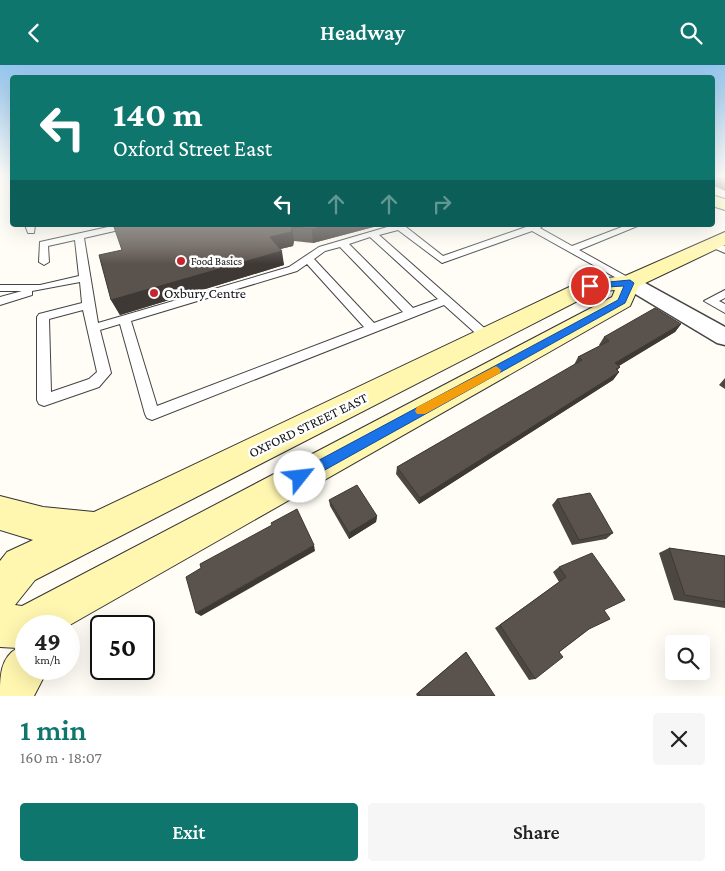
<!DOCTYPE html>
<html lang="en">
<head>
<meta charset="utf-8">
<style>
  body { margin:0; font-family:"Crimson Pro",serif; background:#f6f6f6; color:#222; height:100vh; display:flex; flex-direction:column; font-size:19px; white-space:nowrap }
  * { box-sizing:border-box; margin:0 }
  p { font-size:16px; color:#767676 }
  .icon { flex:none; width:28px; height:28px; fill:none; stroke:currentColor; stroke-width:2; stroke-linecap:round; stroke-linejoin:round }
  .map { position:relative; height:631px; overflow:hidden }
  .drawer { display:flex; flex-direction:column; background:#fff; flex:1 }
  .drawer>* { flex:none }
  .top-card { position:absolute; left:10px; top:10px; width:705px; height:152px; border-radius:5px; box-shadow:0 5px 20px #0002; background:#0f766e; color:#fff; overflow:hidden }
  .fabs { position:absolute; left:665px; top:570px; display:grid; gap:10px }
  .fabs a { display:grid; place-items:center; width:45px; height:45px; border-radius:5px; background:#fff; box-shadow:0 5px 20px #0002; font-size:25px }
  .speed { position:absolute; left:15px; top:550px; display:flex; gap:10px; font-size:25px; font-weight:700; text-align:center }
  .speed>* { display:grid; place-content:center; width:65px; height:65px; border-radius:50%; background:#fff; box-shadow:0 5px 20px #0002; line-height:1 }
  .speed small { font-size:12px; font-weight:400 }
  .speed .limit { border:2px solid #111; border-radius:8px; background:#fff; color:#111 }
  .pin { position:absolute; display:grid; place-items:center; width:42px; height:42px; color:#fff; margin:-21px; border:2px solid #fff; border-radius:50%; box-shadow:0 1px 5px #0007 }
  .me { position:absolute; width:55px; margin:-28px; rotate:61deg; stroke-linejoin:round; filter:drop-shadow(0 0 4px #0008) }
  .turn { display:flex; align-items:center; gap:18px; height:105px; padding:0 20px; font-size:22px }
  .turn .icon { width:65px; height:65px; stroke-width:2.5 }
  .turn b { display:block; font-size:35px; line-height:42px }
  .lanes { display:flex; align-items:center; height:48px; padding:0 20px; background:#0003; justify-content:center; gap:25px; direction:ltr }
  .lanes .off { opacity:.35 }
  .round { display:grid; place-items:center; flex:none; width:52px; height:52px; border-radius:5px; background:#f6f6f6 }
  .head { display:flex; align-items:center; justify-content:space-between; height:85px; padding:0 20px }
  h1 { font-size:30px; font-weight:600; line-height:38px; color:#0f766e }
  .button { display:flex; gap:10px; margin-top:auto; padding:10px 20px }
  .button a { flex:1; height:58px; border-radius:5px; background:#0f766e; color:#fff; font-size:20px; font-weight:600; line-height:58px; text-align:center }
  .button a+a { background:#f6f6f6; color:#222 }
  header { display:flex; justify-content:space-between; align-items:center; height:65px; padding:0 20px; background:#0f766e; color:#fff; font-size:22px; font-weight:600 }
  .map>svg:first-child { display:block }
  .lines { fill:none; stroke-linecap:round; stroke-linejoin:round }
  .lane-casing { stroke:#444; stroke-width:2 }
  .street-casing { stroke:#444; stroke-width:3 }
  .secondary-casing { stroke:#333; stroke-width:2 }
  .lane { fill:#fff; fill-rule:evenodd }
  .street { fill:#fff; fill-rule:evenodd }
  .secondary { fill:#fff6b0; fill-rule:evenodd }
  .wall { fill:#4d4742 }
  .shaded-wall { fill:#3f3936 }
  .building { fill:#5a524d; stroke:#3f3936 }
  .route { fill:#1a73e8; stroke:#114b97 }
  .slow { fill:#f59e0b }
  .poi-dot { fill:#c4262e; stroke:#fff; stroke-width:2 }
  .labels { text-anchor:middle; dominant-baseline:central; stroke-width:5; stroke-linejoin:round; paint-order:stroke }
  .far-poi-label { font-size:11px; fill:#111; stroke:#fff; text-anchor:start }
  .poi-label { font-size:14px; fill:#111; stroke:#fff; text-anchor:start }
  .street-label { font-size:14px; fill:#111; stroke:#fff }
</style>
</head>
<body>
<header><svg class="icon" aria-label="back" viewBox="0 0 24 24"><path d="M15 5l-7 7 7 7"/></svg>Headway<svg class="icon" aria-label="search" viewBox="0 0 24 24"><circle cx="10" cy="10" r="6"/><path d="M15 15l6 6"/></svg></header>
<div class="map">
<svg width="725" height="631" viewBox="0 0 725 631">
  <rect width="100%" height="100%" fill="#fffdf5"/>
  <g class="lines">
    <g class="lane-casing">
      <path id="lane" d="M 25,160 L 35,160 L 34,168 L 28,168 Z
        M 117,160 L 134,160 L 132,162 L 84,173 L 98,258 L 289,202 L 319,182 L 394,160 L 409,160 L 406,162 L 443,191 L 526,162 L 524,160 L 544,160 L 540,163 L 572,181 L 627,160 L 640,160 L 579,185 L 633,215 L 634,217 L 629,220 L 532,166 L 442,198 L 398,165 L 379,170 L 490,268 L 492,271 L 490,274 L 482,274 L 444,240 L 152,355 L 147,353 L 145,349 L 120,259 L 100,265 L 111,308 L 99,322 L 44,341 L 39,339 L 37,335 L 37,252 L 39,249 L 82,238 L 80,217 L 32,226 L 32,230 L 0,240 L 0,232 L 22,226 L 0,226 L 0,220 L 40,220 L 79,211 L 75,175 L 48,181 L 49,197 L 44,200 L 39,197 L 40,177 ZM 370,172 L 438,234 L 413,243 L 349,179 ZM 340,182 L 403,247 L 374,258 L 314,194 L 325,186 ZM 307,199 L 364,262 L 157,341 L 131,256 L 297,206 ZM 83,245 L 97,307 L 89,314 L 51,327 L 49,254 Z
        M 712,176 L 725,181 L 725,188 L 709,181 L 707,179 Z
        M 725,225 L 725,233 L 719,236 L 725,239 L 725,248 L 704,236 Z"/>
    </g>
    <g class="street-casing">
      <path id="street" d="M 629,211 L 636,213 L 725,262 L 725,280 L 717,278 L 622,221 L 619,217 L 622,213 Z"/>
    </g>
    <g class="secondary-casing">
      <path id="secondary" d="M 712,130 L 725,134 L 725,145 L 712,141 Z
        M 725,167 L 725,180 L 639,221 L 630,241 L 68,561 L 26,561 L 26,604 L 48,604 L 34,631 L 0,631 C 0,612 0,592 18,583 L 0,582 L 0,496 L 7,487 L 33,475 L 0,465 L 0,431 L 43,442 L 94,447 L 582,216 L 625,211 ZM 615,225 L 612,232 L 22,541 L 15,540 L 35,515 L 595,227 Z"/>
    </g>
    <use href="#lane" class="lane"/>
    <use href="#street" class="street"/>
    <use href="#secondary" class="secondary"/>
  </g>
  <path class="wall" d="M 712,111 L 725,111 L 725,126 L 712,120 Z
    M 123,160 L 381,160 L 313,178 L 294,176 L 293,181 L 280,184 L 284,200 L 120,250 L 111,235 L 122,185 Z
    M 681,259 L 675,267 L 619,301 L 620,302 L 617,306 L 619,307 L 613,315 L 419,439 L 396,409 L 397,402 L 574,300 L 578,292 L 600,281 L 599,280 L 604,272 Z
    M 725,313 L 725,324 L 719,320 Z
    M 557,434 L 613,468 L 606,474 L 572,480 L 552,440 Z
    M 329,435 L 377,451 L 376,457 L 349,474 L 330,441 Z
    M 669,483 L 725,491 L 725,543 L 674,535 L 659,488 Z
    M 559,502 L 604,545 L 589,564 L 559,587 L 535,614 L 529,615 L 495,563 L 559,517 L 553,507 Z
    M 466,587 L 495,631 L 417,631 L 416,629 Z"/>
  <path class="shaded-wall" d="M 329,160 L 381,160 L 313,178 L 312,164 Z
    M 292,162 L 294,176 L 293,181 L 272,186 L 270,172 Z
    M 282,186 L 284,200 L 120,250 L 111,235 Z
    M 681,259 L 675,267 L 610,306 L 615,298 Z
    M 619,307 L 613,315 L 419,439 L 420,433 Z
    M 377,451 L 376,457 L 349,474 L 349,468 Z
    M 314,480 L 315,486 L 201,551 L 196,548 Z"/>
  <path class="building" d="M 712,111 L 725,111 L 725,119 L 712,113 Z
    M 123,160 L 329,160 L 312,164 L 292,162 L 291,167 L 270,172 L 282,186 L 111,235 L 99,190 L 122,185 L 114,162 Z
    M 655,243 L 681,259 L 615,298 L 620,302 L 616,304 L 619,307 L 420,433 L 397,402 L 582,295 L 578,292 L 609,276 L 604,272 Z
    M 357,420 L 377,451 L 349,468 L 329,435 Z
    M 590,428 L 613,468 L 579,475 L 557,434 Z
    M 297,444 L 314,480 L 196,548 L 186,512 L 201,503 L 200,499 L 272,460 L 271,458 Z
    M 669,483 L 725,491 L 725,537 L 685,530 Z
    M 592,488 L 625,535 L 604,545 L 610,554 L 589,564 L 559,587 L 563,592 L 535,614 L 500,560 L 566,512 L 559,502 Z
    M 466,587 L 495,631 L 420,631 L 418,628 Z"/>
  <linearGradient id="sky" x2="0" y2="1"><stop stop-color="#95c6ee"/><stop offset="0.56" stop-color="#fffefa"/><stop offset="1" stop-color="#fffefa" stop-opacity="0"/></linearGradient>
  <rect width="725" height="199" fill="url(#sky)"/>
  <path class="route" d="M 630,215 L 634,218 L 625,238 L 305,416 L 300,418 L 295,416 L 293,412 L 295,408 L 618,235 L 624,221 L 590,223 L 585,221 L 587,219 Z"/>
  <path class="slow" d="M 496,301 L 501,305 L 500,308 L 425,349 L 417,349 L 415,346 L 417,342 Z"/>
  <g class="poi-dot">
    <circle cx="181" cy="196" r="5"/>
    <circle cx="154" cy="228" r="5"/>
  </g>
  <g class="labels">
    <g class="far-poi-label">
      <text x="191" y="196">Food Basics</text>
    </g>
    <g class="poi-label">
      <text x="164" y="228">Oxbury Centre</text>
    </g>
    <g class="street-label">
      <text transform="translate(308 360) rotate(-26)">OXFORD STREET EAST</text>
    </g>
  </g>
</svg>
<div class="fabs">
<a><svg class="icon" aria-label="search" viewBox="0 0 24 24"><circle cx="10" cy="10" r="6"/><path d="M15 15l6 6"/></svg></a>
</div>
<div class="speed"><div>49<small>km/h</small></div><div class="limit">50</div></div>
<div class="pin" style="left:590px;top:221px;background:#d93025"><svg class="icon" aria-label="arrive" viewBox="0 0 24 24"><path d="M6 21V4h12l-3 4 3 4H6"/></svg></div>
<svg class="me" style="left:300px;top:412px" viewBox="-20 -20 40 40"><circle r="19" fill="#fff"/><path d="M0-13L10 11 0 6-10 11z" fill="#1a73e8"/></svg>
<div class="top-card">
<div class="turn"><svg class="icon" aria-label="left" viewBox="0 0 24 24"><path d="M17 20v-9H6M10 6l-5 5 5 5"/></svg><div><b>140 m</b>Oxford Street East</div></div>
<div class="lanes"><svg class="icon" aria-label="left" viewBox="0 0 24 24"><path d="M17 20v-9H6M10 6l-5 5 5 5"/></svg><svg class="icon off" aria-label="ahead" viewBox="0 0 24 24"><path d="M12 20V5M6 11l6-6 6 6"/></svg><svg class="icon off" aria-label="ahead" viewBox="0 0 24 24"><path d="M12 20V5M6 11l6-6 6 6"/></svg><svg class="icon off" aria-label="right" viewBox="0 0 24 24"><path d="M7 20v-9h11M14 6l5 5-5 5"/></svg></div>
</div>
</div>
<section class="drawer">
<div class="head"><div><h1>1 min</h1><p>160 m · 18:07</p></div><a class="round"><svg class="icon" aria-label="close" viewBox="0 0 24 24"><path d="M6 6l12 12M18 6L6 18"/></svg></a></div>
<div class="button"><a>Exit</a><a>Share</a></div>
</section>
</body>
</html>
